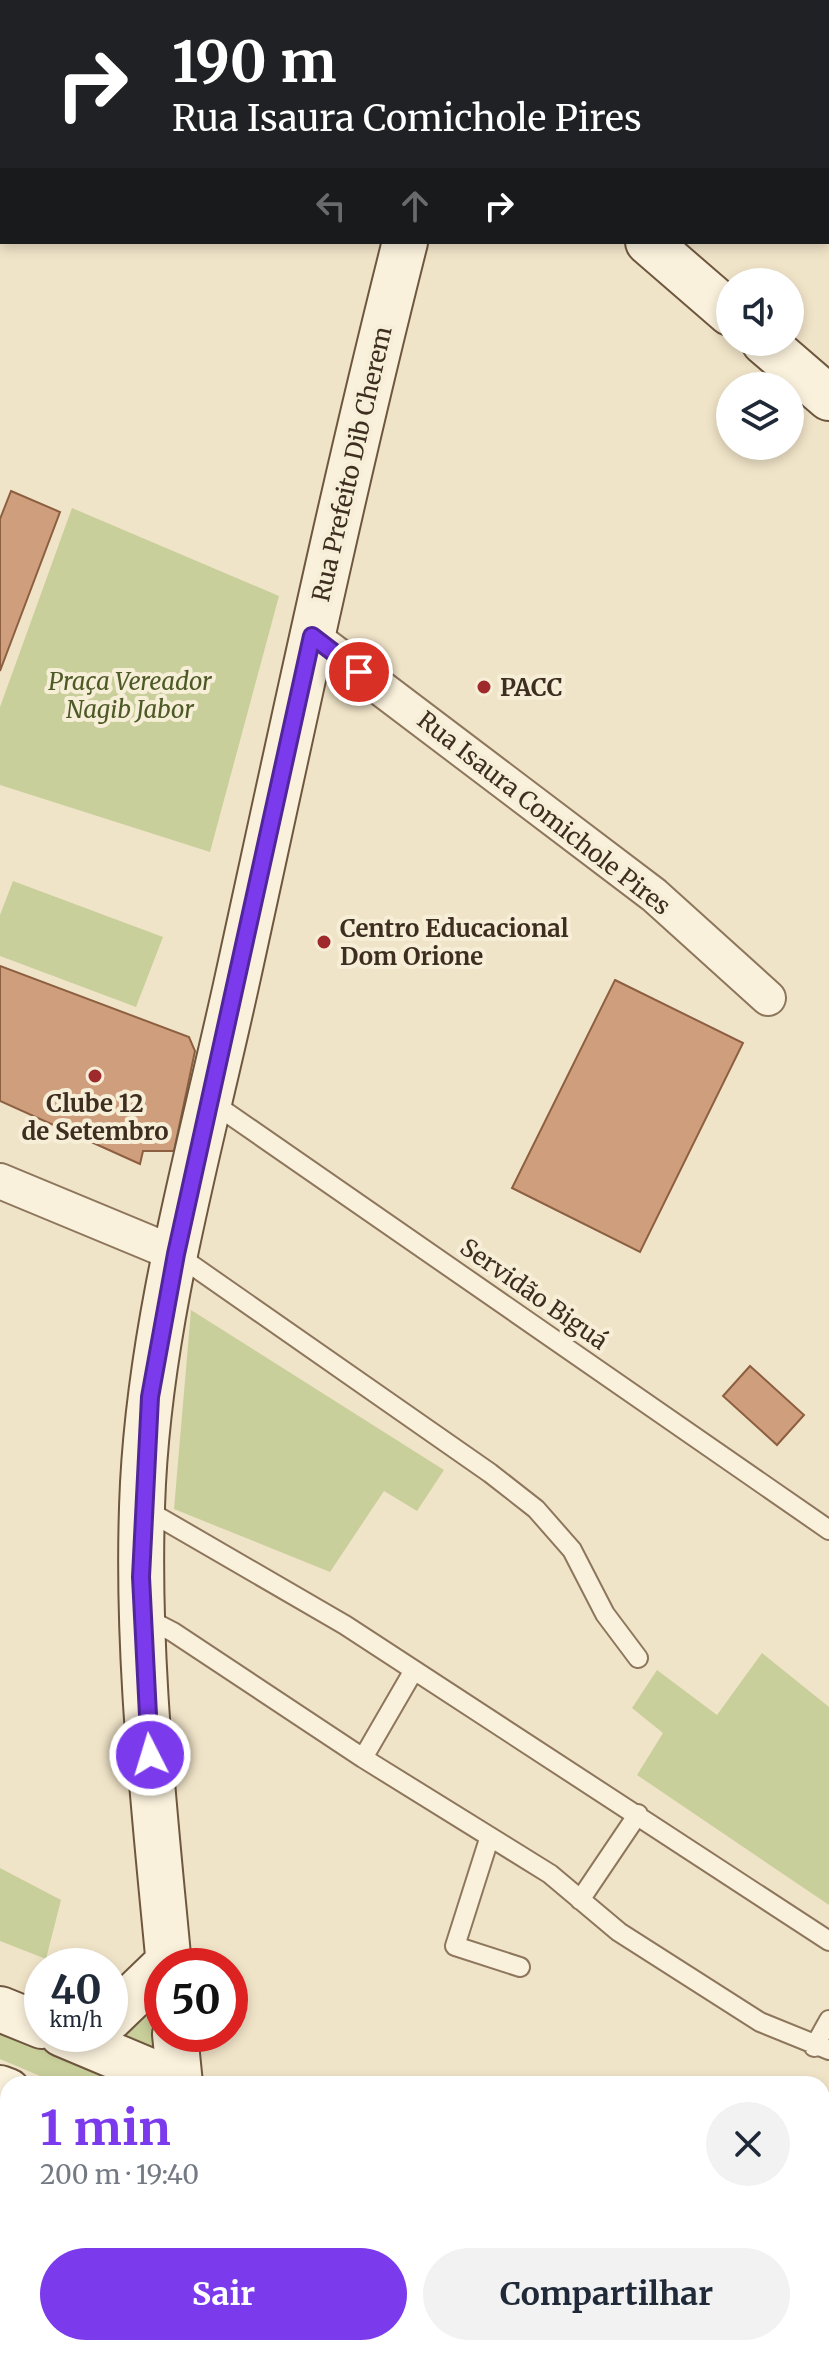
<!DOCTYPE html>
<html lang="pt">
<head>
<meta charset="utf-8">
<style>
  body { margin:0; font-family:Merriweather,serif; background:#f2f2f3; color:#1f2937; height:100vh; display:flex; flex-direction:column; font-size:30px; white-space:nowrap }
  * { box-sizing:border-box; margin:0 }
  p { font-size:26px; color:#747a83 }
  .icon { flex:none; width:44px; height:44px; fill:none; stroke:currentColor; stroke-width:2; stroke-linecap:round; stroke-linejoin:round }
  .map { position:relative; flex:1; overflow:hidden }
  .side { position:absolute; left:0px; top:2076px; width:830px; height:280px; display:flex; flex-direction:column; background:#fff; border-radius:24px 24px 0 0; box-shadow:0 4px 12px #0003 }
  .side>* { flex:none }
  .banner { position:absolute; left:0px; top:0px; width:830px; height:244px; box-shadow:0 4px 12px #0003; background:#202124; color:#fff; overflow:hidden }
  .fabs { position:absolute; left:716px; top:268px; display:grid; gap:16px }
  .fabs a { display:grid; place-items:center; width:88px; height:88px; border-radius:50%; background:#fff; box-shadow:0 4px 12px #0003; font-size:40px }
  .speed { position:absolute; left:24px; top:1948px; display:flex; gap:16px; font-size:40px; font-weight:700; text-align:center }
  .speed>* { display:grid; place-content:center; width:104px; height:104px; border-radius:50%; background:#fff; box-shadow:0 4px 12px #0003; line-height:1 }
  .speed small { font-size:20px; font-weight:400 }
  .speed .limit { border:12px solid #d22; background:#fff; color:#111 }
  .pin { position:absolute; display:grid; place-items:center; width:68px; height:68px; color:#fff; margin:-34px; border:4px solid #fff; border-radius:50%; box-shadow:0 2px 8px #0007 }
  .me { position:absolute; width:88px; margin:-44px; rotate:355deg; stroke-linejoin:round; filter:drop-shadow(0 0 6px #0008) }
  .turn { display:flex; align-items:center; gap:28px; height:168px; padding:0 40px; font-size:36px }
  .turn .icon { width:104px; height:104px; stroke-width:2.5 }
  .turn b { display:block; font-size:56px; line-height:68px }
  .lanes { display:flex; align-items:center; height:76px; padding:0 40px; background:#0003; justify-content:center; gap:40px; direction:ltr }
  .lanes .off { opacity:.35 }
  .round { display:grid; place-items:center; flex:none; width:84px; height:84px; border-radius:42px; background:#f2f2f3 }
  .headline { display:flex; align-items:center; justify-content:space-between; height:136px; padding:0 40px }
  h1 { font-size:48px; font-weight:700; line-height:60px; color:#7c3aed }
  .cta { display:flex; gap:16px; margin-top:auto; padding:16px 40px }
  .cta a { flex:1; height:92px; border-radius:48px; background:#7c3aed; color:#fff; font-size:32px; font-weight:700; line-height:92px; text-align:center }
  .cta a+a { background:#f2f2f3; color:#1f2937 }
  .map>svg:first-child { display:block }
  .green { fill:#c9cf9b }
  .building { fill:#cf9f7d; stroke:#8d5f41; stroke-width:2 }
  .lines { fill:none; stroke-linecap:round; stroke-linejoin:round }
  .lane-casing { stroke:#8d765c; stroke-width:22 }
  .street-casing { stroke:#8d765c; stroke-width:38 }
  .secondary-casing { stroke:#6f573f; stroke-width:48 }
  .lane { stroke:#faf1dc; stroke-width:18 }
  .street { stroke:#faf1dc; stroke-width:34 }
  .secondary { stroke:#faf1dc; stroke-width:44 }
  .route-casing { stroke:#51269a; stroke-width:20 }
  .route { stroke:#7c3aed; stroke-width:14 }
  .poi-dot { fill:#9e2a2b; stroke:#f7eed8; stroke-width:3 }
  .labels { text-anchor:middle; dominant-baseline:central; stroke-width:8; stroke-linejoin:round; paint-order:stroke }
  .street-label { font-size:24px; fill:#3d2e20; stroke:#f7eed8 }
  .park-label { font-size:24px; font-style:italic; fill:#4d5a26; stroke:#f7eed8 }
  .poi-label { font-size:24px; font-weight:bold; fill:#3d2e20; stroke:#f7eed8; text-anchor:start }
</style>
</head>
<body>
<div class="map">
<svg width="829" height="2356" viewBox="0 0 829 2356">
  <rect width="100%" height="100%" fill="#f0e4c8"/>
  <path class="green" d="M 72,508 L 279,596 L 210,852 L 0,785 L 0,707 Z
    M 13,881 L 163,937 L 136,1007 L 0,956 L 0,915 Z
    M 191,1310 L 444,1470 L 417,1511 L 384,1491 L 330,1572 L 174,1509 Z
    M 762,1653 L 829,1707 L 829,1905 L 637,1775 L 663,1733 L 632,1708 L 657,1670 L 717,1715 Z
    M 0,1868 L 61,1900 L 46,1959 L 0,1941 Z
    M 156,1999 L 163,2065 L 110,2034 Z
    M 0,2031 L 127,2084 L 59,2084 L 0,2059 Z
    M 822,2100 L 829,2101 L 829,2356 L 802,2356 L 788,2348 L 822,2348 Z"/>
  <path class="building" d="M 11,491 L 60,512 L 0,671 L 0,519 Z
    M 0,966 L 189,1037 L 195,1051 L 174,1151 L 143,1151 L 140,1164 L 0,1101 Z
    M 615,980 L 743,1043 L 640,1252 L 512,1188 Z
    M 750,1366 L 804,1415 L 777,1445 L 723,1396 Z"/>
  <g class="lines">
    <g class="lane-casing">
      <path id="lane" d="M 210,1101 L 829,1530
        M 176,1254 L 490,1473 L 536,1509 L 572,1550 L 605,1614 L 638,1658
        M 145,1509 L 345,1625 L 829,1941
        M 144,1617 L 173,1632 L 363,1758 L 550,1874 L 619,1932 L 760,2022 L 829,2050
        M 363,1758 L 414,1670
        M 489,1839 L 455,1946 L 520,1967
        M 580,1900 L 638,1814
        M 814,2047 L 829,2020"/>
    </g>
    <g class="street-casing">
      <path id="street" d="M 637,0 L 639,2
        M 828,153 L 829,154
        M 312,636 L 654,895 L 768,998
        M 0,1181 L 176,1254"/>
    </g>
    <g class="secondary-casing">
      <path id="secondary" d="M 526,2 L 528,0
        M 648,242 L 730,313
        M 764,342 L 829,398
        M 169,1966 C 154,1805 135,1644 143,1483 C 152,1313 201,1146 237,981 C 291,734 343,487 405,242
        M 0,2009 L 42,2026
        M 110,2018 L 162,1968
        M 62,2034 L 181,2084
        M 175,2034 L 180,2084
        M 0,2088 L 8,2091
        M 197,2348 L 197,2356
        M 616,2348 L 631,2356
        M 745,2348 L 759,2356"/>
    </g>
    <use href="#lane" class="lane"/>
    <use href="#street" class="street"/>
    <use href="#secondary" class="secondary"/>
  </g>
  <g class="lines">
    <g class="route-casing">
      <path id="route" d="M 150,1755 L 141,1577 L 150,1397 L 176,1254 L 312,636 L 359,672"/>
    </g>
    <use href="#route" class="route"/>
  </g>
  <g class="poi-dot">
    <circle cx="484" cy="687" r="8"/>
    <circle cx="324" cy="942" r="8"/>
    <circle cx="95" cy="1076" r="8"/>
  </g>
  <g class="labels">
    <g class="street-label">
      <text transform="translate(352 464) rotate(-77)">Rua Prefeito Dib Cherem</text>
      <text transform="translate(544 813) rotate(38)">Rua Isaura Comichole Pires</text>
      <text transform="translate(534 1294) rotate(35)">Servidão Biguá</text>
    </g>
    <g class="park-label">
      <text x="130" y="681">Praça Vereador<tspan x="130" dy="28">Nagib Jabor</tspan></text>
    </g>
    <g class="poi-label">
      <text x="500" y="687">PACC</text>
      <text x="340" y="928">Centro Educacional<tspan x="340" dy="28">Dom Orione</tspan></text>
      <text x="95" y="1103" text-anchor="middle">Clube 12<tspan x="95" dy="28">de Setembro</tspan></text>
    </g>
  </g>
</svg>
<div class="fabs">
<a><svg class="icon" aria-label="sound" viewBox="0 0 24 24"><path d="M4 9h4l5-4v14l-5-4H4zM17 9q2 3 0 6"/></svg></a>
<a><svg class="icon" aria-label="layers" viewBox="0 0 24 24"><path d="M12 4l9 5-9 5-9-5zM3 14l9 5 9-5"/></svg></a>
</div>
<div class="speed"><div>40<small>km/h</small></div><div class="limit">50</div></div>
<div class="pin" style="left:359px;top:672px;background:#d93025"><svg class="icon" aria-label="arrive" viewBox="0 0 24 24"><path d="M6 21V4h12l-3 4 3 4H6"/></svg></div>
<svg class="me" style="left:150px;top:1755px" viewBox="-20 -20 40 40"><circle r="17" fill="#7c3aed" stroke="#fff" stroke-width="3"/><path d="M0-11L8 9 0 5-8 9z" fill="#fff"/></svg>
<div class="banner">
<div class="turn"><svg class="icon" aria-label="right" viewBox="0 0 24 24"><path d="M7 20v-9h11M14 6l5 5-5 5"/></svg><div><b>190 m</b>Rua Isaura Comichole Pires</div></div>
<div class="lanes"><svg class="icon off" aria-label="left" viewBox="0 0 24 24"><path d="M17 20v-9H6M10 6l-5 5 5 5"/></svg><svg class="icon off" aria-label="ahead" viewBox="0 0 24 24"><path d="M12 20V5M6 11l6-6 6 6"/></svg><svg class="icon" aria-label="right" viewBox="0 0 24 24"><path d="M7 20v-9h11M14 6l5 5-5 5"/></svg></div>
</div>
<section class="side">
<div class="headline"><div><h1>1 min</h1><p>200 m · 19:40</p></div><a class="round"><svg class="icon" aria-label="close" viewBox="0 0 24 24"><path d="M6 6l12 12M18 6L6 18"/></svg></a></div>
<div class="cta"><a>Sair</a><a>Compartilhar</a></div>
</section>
</div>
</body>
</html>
